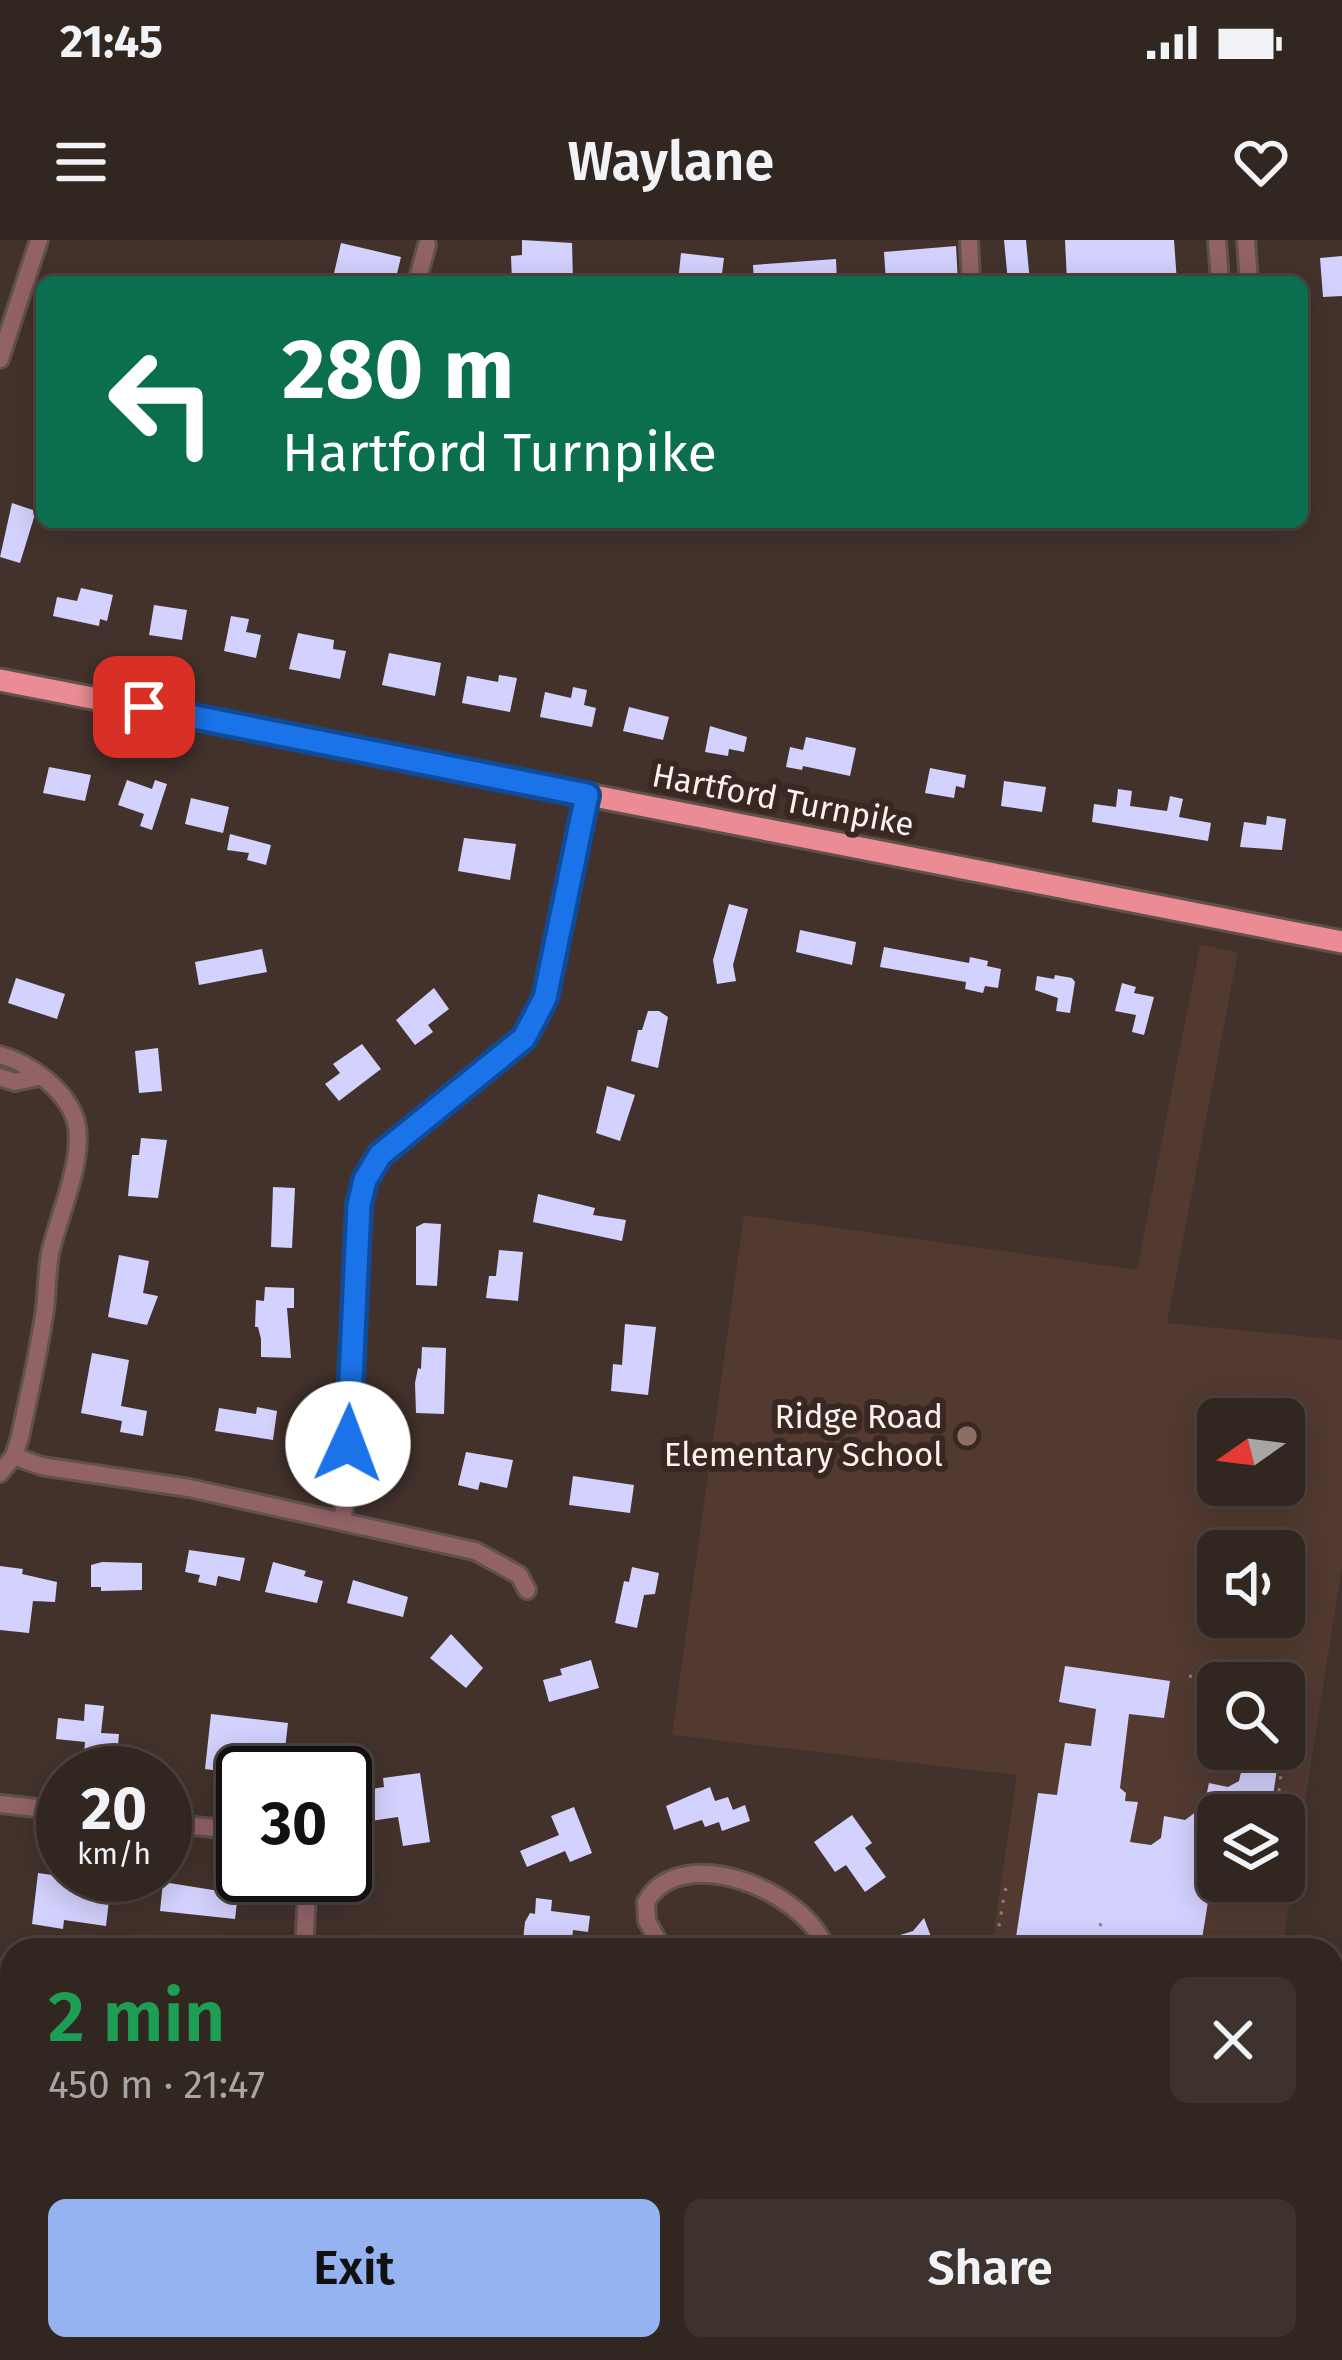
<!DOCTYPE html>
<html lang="en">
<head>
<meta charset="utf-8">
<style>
  body { margin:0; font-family:"Fira Sans",sans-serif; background:#3d322e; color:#f1f3f6; height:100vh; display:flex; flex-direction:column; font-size:45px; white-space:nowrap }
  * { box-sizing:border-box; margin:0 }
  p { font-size:39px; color:#a8a5a5 }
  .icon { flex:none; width:66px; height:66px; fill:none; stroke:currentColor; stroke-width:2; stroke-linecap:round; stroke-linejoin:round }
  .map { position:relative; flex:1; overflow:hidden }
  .sheet { position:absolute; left:0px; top:1698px; width:1344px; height:423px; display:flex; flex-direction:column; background:#322621; border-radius:36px 36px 0 0; box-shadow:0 6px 30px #0003,0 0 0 3px #4d433f }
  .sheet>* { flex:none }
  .hud { position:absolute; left:36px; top:36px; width:1272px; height:252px; border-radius:18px; box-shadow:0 6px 30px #0003,0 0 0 3px #4d433f; background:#0b6e4f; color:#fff; overflow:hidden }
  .needle { width:78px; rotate:256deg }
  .controls { position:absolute; left:1197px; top:1158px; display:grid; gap:24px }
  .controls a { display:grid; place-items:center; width:108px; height:108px; border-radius:18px; background:#322621; box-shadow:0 6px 30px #0003,0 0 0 3px #4d433f; font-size:60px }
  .speed { position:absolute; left:36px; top:1506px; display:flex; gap:24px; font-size:60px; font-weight:700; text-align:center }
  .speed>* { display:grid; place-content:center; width:156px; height:156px; border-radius:50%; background:#322621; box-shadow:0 6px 30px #0003,0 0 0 3px #4d433f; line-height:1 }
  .speed small { font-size:30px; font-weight:400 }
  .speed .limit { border:6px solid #111; border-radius:18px; background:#fff; color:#111 }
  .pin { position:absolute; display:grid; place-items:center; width:102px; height:102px; color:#fff; margin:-51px; border-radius:24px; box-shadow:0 6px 18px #0006 }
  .me { position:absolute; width:132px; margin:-66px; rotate:2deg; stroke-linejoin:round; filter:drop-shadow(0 0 9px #0008) }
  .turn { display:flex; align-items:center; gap:42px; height:252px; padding:0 48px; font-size:54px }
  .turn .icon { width:156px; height:156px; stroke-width:2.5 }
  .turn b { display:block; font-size:84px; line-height:102px }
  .round { display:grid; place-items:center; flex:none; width:126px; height:126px; border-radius:18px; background:#3d322e }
  .summary { display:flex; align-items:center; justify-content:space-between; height:204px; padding:0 48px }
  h1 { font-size:72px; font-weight:600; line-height:90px; color:#1e9e55 }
  .action { display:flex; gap:24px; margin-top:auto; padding:24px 48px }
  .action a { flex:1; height:138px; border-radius:18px; background:#95b2f1; color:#111; font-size:48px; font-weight:600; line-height:138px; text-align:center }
  .action a+a { background:#3d322e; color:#f1f3f6 }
  .status { display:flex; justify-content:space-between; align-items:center; height:84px; padding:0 60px; background:#322621; direction:ltr }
  .status svg { height:33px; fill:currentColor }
  header { display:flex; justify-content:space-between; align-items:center; height:156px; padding:0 48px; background:#322621; font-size:54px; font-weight:600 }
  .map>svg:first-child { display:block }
  .built { fill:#523a31; fill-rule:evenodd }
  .building { fill:#d3d1fd }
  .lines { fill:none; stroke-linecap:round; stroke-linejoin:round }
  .minor-casing { stroke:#61514b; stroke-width:22 }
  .major-casing { stroke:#61514b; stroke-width:27 }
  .path { stroke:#8e807b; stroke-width:3; stroke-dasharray:3 9; stroke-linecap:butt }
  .minor { stroke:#926366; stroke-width:16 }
  .major { stroke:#eb8c94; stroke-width:21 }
  .route-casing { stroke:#114b97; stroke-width:30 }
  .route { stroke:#1a73e8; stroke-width:21 }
  .education-dot { fill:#8d6e63; stroke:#392822; stroke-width:4.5 }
  .labels { text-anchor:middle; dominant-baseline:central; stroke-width:12; stroke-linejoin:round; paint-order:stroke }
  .street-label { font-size:33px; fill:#fcf1ed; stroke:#392822 }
  .poi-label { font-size:33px; fill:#fcf1ed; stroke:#392822; text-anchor:end }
</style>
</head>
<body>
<div class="status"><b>21:45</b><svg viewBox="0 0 49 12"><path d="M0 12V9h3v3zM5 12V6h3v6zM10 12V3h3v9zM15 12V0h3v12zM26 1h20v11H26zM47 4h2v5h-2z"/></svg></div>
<header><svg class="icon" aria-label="menu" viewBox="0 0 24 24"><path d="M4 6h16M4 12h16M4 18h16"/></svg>Waylane<svg class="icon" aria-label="heart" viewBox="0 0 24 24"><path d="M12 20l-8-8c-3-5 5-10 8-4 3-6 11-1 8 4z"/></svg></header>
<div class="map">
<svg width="1342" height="2120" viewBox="0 0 1342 2120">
  <rect width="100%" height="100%" fill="#43322c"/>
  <path class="built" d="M 1200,705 L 1238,712 L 1167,1083 L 1342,1100 L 1342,1325 L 1282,1710 L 991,1710 L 1017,1535 L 672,1495 L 744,975 L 1137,1030 ZM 1218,1179 L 1284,1179 L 1284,1245 L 1218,1245 ZM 1218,1311 L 1284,1311 L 1284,1377 L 1218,1377 ZM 1218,1443 L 1284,1443 L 1284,1509 L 1218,1509 ZM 1218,1575 L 1284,1575 L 1284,1641 L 1218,1641 Z
    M 922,2109 L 1083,2109 L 1082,2120 L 920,2120 Z"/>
  <path class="building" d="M 522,0 L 572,3 L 573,42 L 512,42 L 511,16 L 522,15 Z
    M 1004,0 L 1026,0 L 1030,42 L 1008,42 Z
    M 1065,0 L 1174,0 L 1177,42 L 1067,42 Z
    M 341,3 L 401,17 L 395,42 L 332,42 Z
    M 956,6 L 958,42 L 886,42 L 884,12 Z
    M 681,13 L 724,18 L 721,42 L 678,42 Z
    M 1342,16 L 1342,56 L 1323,57 L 1320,18 Z
    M 836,19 L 837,42 L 754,42 L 753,25 Z
    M 12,263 L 36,271 L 20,323 L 0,317 Z
    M 81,348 L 113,355 L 107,381 L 100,379 L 99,386 L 53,376 L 57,357 L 77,361 Z
    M 154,365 L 187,370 L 182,400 L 149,395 Z
    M 231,376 L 249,379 L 246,392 L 261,395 L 256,418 L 224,411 Z
    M 298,393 L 334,400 L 333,409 L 346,411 L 340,439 L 289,429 Z
    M 389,413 L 441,423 L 435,456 L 382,445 Z
    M 499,435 L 517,438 L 510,472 L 462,463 L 467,436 L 498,442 Z
    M 573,447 L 587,450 L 584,465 L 596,468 L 592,487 L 540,477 L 545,452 L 571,458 Z
    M 629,467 L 669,477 L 663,500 L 623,491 Z
    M 710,486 L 747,497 L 744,512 L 729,509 L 728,516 L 705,512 Z
    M 806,497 L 856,508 L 850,536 L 803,526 L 802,530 L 786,527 L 790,507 L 803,510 Z
    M 49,527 L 91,535 L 85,561 L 43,553 Z
    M 930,528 L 966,535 L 964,548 L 956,546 L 954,558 L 925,553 Z
    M 127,540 L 152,549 L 155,540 L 167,544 L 152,590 L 140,586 L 144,574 L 118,565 Z
    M 1004,541 L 1046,547 L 1042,572 L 1001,566 Z
    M 1118,549 L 1132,551 L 1130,566 L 1167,571 L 1170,556 L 1183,559 L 1179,577 L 1211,583 L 1208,601 L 1092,582 L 1094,564 L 1116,567 Z
    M 191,558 L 229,567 L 223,593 L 185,584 Z
    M 1267,576 L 1286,579 L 1282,610 L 1240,607 L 1244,582 L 1266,585 Z
    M 230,594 L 271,605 L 266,625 L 247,620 L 249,613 L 227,610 Z
    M 464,598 L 516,604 L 510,640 L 458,631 Z
    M 729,664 L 748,669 L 733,725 L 736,741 L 717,744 L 713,720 Z
    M 800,690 L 856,702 L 852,725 L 796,712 Z
    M 884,707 L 969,723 L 970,717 L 988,721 L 987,726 L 1001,729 L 998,748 L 985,746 L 983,753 L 965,749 L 966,742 L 880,727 Z
    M 262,709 L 267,732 L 199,745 L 195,722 Z
    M 1055,735 L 1072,738 L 1075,742 L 1070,773 L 1056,771 L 1058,758 L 1035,750 L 1037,736 L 1054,739 Z
    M 16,738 L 65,754 L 57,779 L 8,763 Z
    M 1122,743 L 1136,747 L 1134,753 L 1154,757 L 1144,795 L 1132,792 L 1136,775 L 1115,771 Z
    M 434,748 L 449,769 L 428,785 L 433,792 L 415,805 L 396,780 Z
    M 648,771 L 659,771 L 668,777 L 658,828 L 631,821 L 638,790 L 642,790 Z
    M 362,804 L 381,829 L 339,861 L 325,844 L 340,833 L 333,824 Z
    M 158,808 L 162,851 L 139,853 L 135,811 Z
    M 607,846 L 635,855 L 620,901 L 596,893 Z
    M 141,898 L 167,900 L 158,958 L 128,956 L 132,915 L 139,915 Z
    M 273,947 L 295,948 L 292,1008 L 271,1007 Z
    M 538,954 L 595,968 L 593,975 L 626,980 L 622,1001 L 533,982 Z
    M 424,983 L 441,984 L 437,1046 L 416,1045 L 416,987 Z
    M 499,1010 L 523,1012 L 518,1061 L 486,1058 L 489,1036 L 496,1036 Z
    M 119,1015 L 149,1021 L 143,1053 L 158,1056 L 147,1085 L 108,1077 Z
    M 265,1047 L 294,1048 L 294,1068 L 287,1068 L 291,1118 L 261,1117 L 261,1099 L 258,1087 L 255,1087 L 256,1060 L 264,1061 Z
    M 625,1084 L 656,1087 L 648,1155 L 611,1151 L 613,1124 L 622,1125 Z
    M 422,1107 L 446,1108 L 444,1174 L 416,1173 L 415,1143 L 418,1128 L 421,1129 Z
    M 92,1113 L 129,1120 L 121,1166 L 147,1171 L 143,1196 L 120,1192 L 122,1181 L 81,1173 Z
    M 257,1167 L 277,1171 L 273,1200 L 215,1191 L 219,1168 L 256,1174 Z
    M 466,1212 L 513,1220 L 507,1248 L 480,1242 L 478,1250 L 458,1245 Z
    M 573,1236 L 634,1245 L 630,1273 L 569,1265 Z
    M 189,1310 L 245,1318 L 240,1341 L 218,1336 L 216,1346 L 198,1342 L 200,1335 L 185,1332 Z
    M 102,1322 L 142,1323 L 142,1350 L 101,1351 L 101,1347 L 91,1347 L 91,1325 Z
    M 273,1322 L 306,1331 L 304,1336 L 323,1341 L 317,1363 L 265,1352 Z
    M 0,1326 L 23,1329 L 22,1334 L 57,1342 L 55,1362 L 33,1361 L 29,1393 L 0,1390 Z
    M 632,1327 L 659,1333 L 655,1354 L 644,1355 L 637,1388 L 615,1383 L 624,1341 L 629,1342 Z
    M 353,1340 L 408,1357 L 403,1377 L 347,1363 Z
    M 451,1394 L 483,1428 L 466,1448 L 430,1418 Z
    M 591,1420 L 599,1448 L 549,1462 L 543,1440 L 562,1435 L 560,1429 Z
    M 1065,1426 L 1170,1441 L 1164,1478 L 1129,1474 L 1120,1548 L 1126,1553 L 1125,1561 L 1138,1562 L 1130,1602 L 1151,1605 L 1161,1598 L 1164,1576 L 1185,1580 L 1204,1566 L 1209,1543 L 1228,1547 L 1239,1541 L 1246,1510 L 1279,1515 L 1272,1563 L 1261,1570 L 1260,1575 L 1218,1575 L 1218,1651 L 1210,1649 L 1202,1699 L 1178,1696 L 1176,1710 L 1112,1710 L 1113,1705 L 1078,1702 L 1076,1710 L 1014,1710 L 1038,1553 L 1057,1555 L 1065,1503 L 1091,1506 L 1096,1469 L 1059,1462 Z
    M 85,1464 L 104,1466 L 101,1493 L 119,1494 L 117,1517 L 84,1514 L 85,1502 L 56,1499 L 58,1478 L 84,1481 Z
    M 211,1474 L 288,1483 L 285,1509 L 231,1503 L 228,1532 L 205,1529 Z
    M 420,1533 L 430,1602 L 403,1606 L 398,1577 L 357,1583 L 353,1552 L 384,1547 L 383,1538 Z
    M 710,1547 L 715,1561 L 728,1557 L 733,1570 L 745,1565 L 750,1581 L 722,1591 L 719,1582 L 705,1587 L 702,1580 L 674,1590 L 666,1566 Z
    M 574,1567 L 592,1613 L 570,1622 L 565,1611 L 527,1627 L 520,1611 L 559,1595 L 551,1576 Z
    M 852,1575 L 872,1603 L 865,1608 L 886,1637 L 865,1652 L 846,1625 L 835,1632 L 814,1602 Z
    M 38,1633 L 111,1643 L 106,1686 L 64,1680 L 63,1689 L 32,1684 Z
    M 163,1642 L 238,1654 L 235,1679 L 160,1671 Z
    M 536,1658 L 552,1660 L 551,1671 L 590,1676 L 588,1692 L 573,1690 L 571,1710 L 550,1710 L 550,1704 L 523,1700 L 525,1682 L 530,1673 L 535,1674 Z
    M 924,1678 L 936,1710 L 862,1710 L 861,1707 L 913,1691 Z"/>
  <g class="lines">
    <g class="minor-casing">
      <path id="minor" d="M 969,0 L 971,42
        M 1217,0 L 1220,42
        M 1246,0 L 1249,42
        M 417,42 L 427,5
        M 0,119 L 39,0
        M 0,815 C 29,823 64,848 75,878 C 87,916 58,976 50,1014 C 47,1032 47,1051 45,1069 C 39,1112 29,1154 20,1197 L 14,1216 L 0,1233
        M 0,837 L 15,842 L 38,837
        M 14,1216 L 41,1226 L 189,1248 L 475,1311 L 519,1335 L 527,1350
        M 343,1280 L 359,965 L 365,940 L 380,915 L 524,798 L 545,758 L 587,555
        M 0,1564 L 63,1571
        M 165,1583 L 243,1591
        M 304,1710 L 308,1635
        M 663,1710 L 647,1681 L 646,1662 C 681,1600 807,1651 826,1710
        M 1332,1798 L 1342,1796
        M 252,2120 L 253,2109
        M 626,2120 L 627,2109"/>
    </g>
    <g class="major-casing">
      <path id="major" d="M 0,440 L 1342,702
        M 0,2066 L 12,2067
        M 375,2109 L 466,2120"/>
    </g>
    <path class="path" d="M 1189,1436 L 1232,1443
      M 1276,1575 L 1284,1509
      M 995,1710 L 1005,1650 L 1014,1644
      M 1097,1710 L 1101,1681
      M 959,2120 L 960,2109"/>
    <use href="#minor" class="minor"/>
    <use href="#major" class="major"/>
  </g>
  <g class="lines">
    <g class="route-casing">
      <path id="route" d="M 144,467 L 587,555 L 545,758 L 524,798 L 380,915 L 365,940 L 359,965 L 348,1204"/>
    </g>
    <use href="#route" class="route"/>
  </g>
  <circle class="education-dot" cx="967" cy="1196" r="12"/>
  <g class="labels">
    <g class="street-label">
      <text transform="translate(783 560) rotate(11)">Hartford Turnpike</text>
    </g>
    <g class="poi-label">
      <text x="943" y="1177">Ridge Road<tspan x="943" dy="38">Elementary School</tspan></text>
    </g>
  </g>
</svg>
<div class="controls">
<a><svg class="needle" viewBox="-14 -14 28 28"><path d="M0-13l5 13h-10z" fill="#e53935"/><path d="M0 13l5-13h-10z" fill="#a8a5a5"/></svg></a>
<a><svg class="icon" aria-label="sound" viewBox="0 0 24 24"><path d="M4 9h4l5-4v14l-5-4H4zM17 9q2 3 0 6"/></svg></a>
<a><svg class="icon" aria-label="search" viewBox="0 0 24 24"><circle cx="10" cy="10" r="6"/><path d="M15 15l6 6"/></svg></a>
<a><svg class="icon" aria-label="layers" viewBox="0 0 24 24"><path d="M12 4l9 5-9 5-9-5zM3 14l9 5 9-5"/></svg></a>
</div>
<div class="speed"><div>20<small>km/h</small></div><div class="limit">30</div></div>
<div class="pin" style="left:144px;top:467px;background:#d93025"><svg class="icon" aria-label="arrive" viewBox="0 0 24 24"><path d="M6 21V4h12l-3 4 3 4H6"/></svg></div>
<svg class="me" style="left:348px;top:1204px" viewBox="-20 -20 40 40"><circle r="19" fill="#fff"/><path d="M0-13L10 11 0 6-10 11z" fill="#1a73e8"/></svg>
<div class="hud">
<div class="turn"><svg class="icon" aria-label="left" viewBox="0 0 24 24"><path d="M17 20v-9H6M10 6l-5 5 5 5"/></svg><div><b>280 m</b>Hartford Turnpike</div></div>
</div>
<section class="sheet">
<div class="summary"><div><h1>2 min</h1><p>450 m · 21:47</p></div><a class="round"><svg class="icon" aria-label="close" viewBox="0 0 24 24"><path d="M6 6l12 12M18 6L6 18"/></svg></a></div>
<div class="action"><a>Exit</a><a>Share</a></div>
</section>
</div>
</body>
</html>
